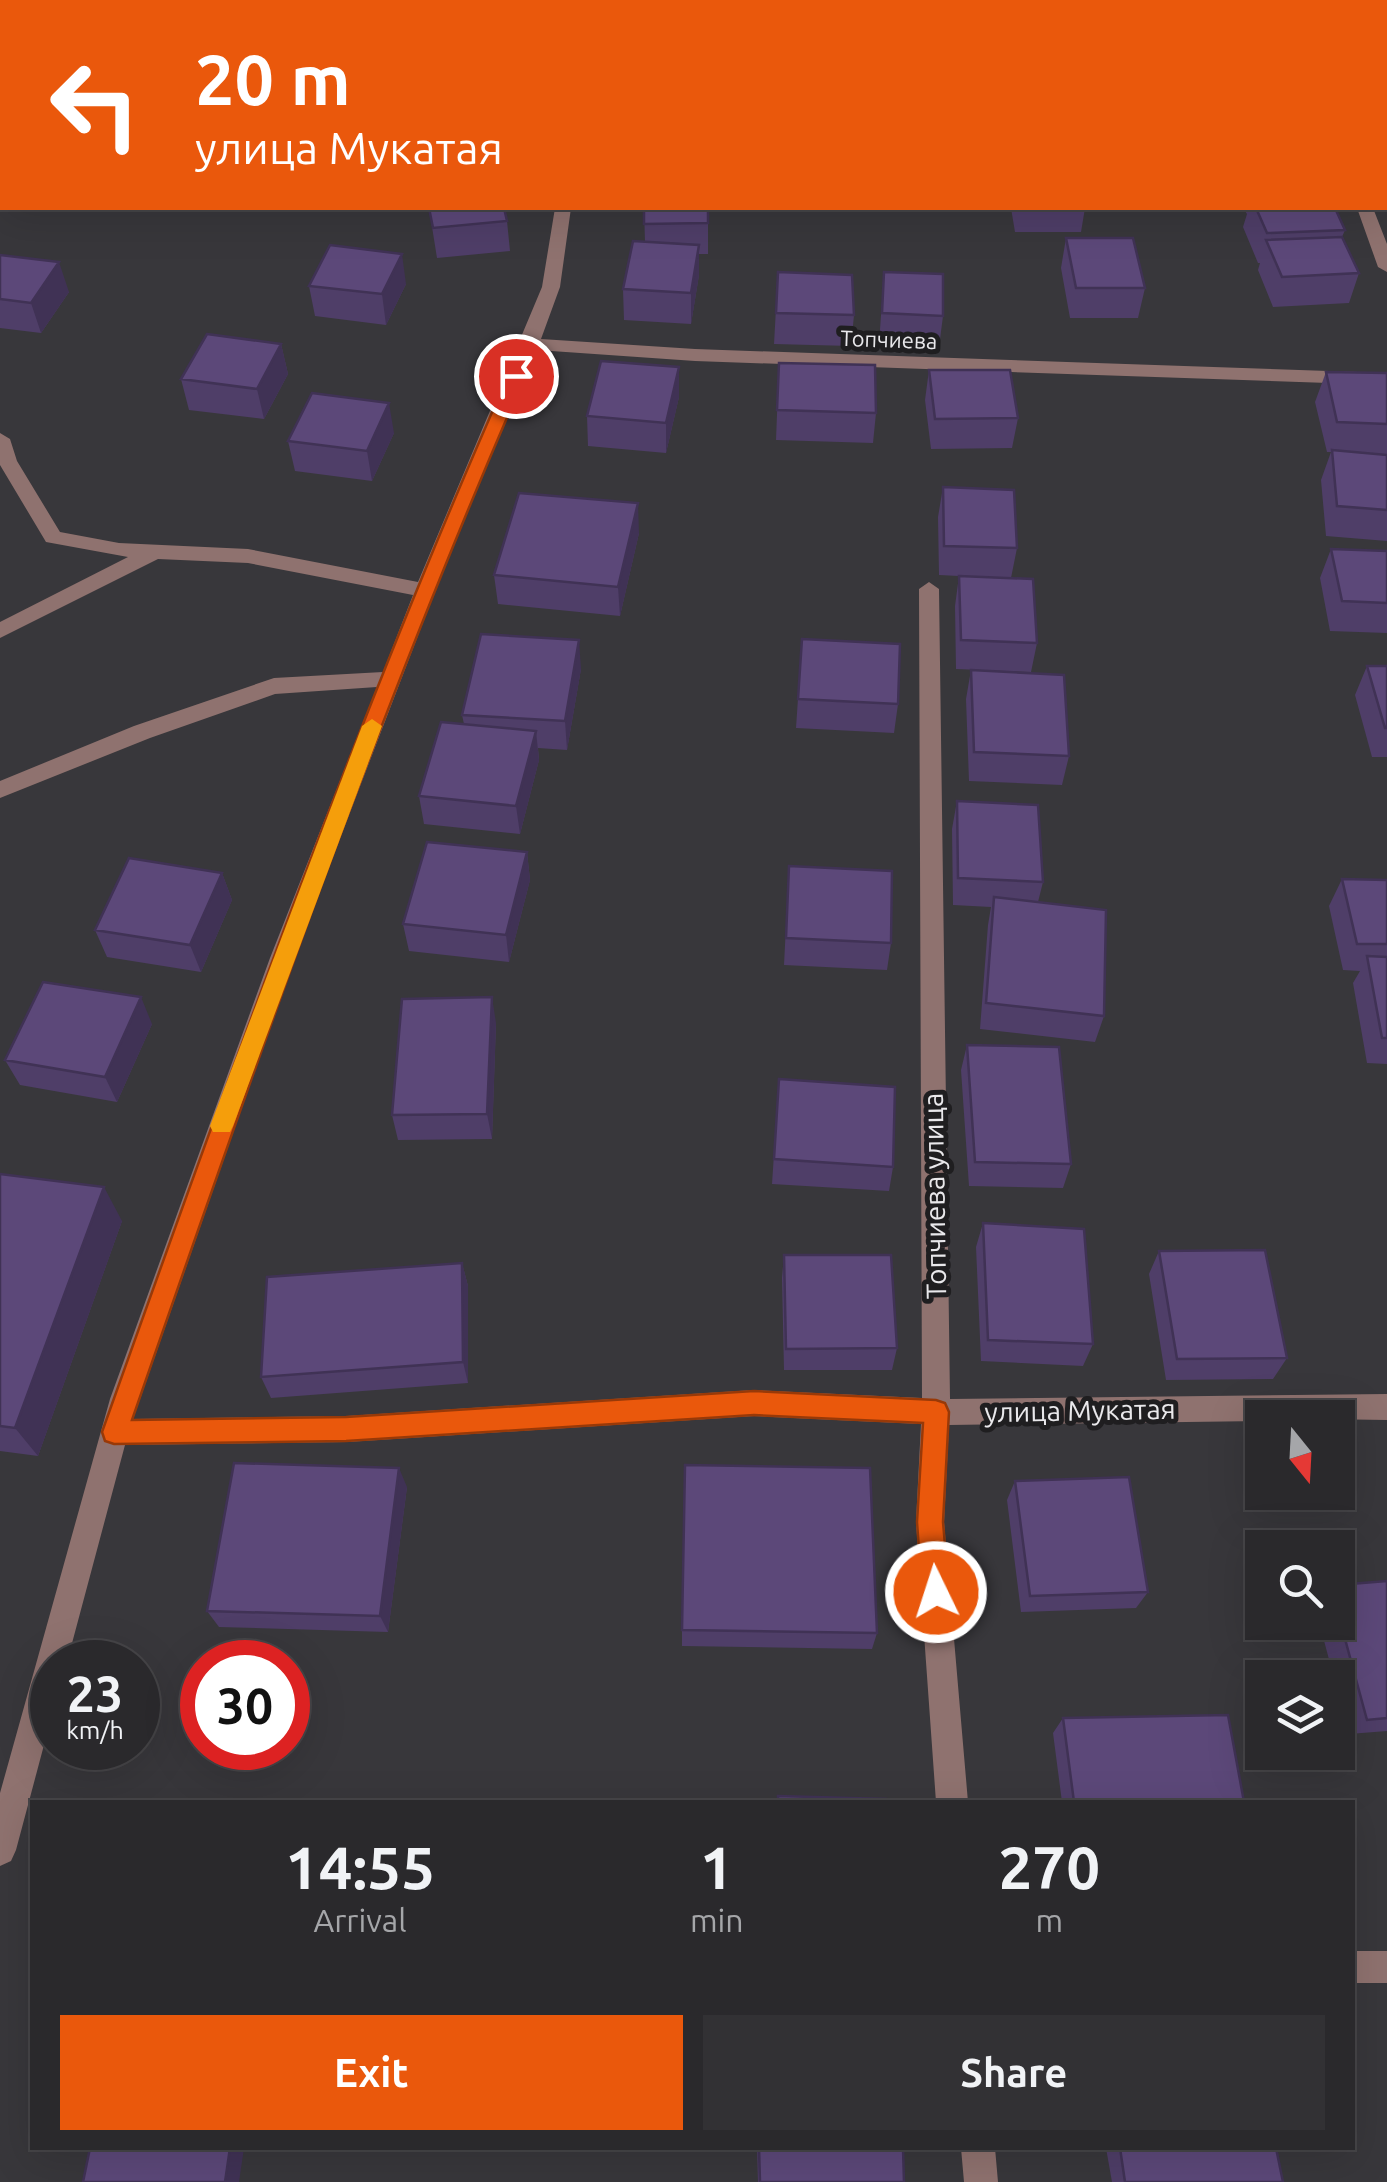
<!DOCTYPE html>
<html lang="en">
<head>
<meta charset="utf-8">
<style>
  body { margin:0; font-family:Ubuntu,sans-serif; background:#323134; color:#f1f3f6; height:100vh; display:flex; flex-direction:column; font-size:38px; white-space:nowrap }
  * { box-sizing:border-box; margin:0 }
  p { font-size:32px; color:#a5a6a9 }
  .icon { flex:none; width:55px; height:55px; fill:none; stroke:currentColor; stroke-width:2; stroke-linecap:round; stroke-linejoin:round }
  .map { position:relative; flex:1; overflow:hidden }
  .details { position:absolute; left:30px; top:1800px; width:1325px; height:350px; display:flex; flex-direction:column; background:#2a292c; border-radius:0px; box-shadow:0 10px 40px #0002,0 0 0 2px #464548 }
  .details>* { flex:none }
  .banner { position:absolute; left:0px; top:0px; width:1388px; height:210px; box-shadow:0 10px 40px #0002,0 0 0 2px #464548; background:#ea580c; color:#fff; overflow:hidden }
  .needle { width:65px; rotate:162deg }
  .tools { position:absolute; left:1245px; top:1400px; display:grid; gap:20px }
  .tools a { display:grid; place-items:center; width:110px; height:110px; border-radius:0px; background:#2a292c; box-shadow:0 10px 40px #0002,0 0 0 2px #464548; font-size:50px }
  .speed { position:absolute; left:30px; top:1640px; display:flex; gap:20px; font-size:50px; font-weight:700; text-align:center }
  .speed>* { display:grid; place-content:center; width:130px; height:130px; border-radius:50%; background:#2a292c; box-shadow:0 10px 40px #0002,0 0 0 2px #464548; line-height:1 }
  .speed small { font-size:25px; font-weight:400 }
  .speed .limit { border:15px solid #d22; background:#fff; color:#111 }
  .pin { position:absolute; display:grid; place-items:center; width:85px; height:85px; color:#fff; margin:-42px; border:5px solid #fff; border-radius:50%; box-shadow:0 2px 10px #0007 }
  .me { position:absolute; width:110px; margin:-55px; rotate:356deg; stroke-linejoin:round; filter:drop-shadow(0 0 8px #0008) }
  .turn { display:flex; align-items:center; gap:35px; height:210px; padding:0 30px; font-size:45px }
  .turn .icon { width:130px; height:130px; stroke-width:2.5 }
  .turn b { display:block; font-size:70px; line-height:85px }
  .eta { display:flex; justify-content:space-evenly; align-items:center; height:170px; text-align:center }
  .eta b { font-size:60px; font-weight:700; line-height:70px }
  .cta { display:flex; gap:20px; margin-top:auto; padding:20px 30px }
  .cta a { flex:1; height:115px; border-radius:0px; background:#ea580c; color:#fff; font-size:40px; font-weight:700; line-height:115px; text-align:center }
  .cta a+a { background:#323134; color:#f1f3f6 }
  .map>svg:first-child { display:block }
  .lines { fill:none; stroke-linecap:round; stroke-linejoin:round }
  .minor { fill:#8f726f; fill-rule:evenodd }
  .wall { fill:#4f3e68 }
  .shaded-wall { fill:#403255 }
  .building { fill:#5c4879; stroke:#403255; stroke-width:2.5 }
  .route { fill:#ea580c; stroke:#983908; stroke-width:2.5 }
  .slow { fill:#f59e0b }
  .labels { text-anchor:middle; dominant-baseline:central; stroke-width:10; stroke-linejoin:round; paint-order:stroke }
  .far-street-label { font-size:22px; fill:#e9e8eb; stroke:#1f1e20 }
  .street-label { font-size:28px; fill:#e9e8eb; stroke:#1f1e20 }
</style>
</head>
<body>
<div class="map">
<svg width="1387" height="2182" viewBox="0 0 1387 2182">
  <rect width="100%" height="100%" fill="#38373b"/>
  <g class="lines">
    <path class="minor" d="M 542,0 L 558,0 L 559,2 L 544,2 Z
      M 1238,0 L 1254,0 L 1255,2 L 1240,2 Z
      M 555,208 L 571,208 L 560,287 L 541,339 L 695,349 L 1387,373 L 1387,385 L 695,361 L 537,350 L 457,534 L 294,958 L 133,1419 L 347,1416 L 754,1390 L 922,1398 L 919,589 L 929,582 L 939,589 L 950,1399 L 1387,1394 L 1387,1420 L 1262,1418 L 1262,1421 L 949,1425 L 944,1522 L 968,1802 L 936,1802 L 916,1522 L 921,1424 L 754,1416 L 347,1442 L 125,1445 L 67,1662 L 52,1662 L 52,1715 L 16,1850 L 11,1861 L 0,1866 L 0,1793 L 110,1399 L 270,958 L 377,687 L 275,694 L 150,738 L 0,798 L 0,781 L 134,726 L 274,678 L 383,672 L 413,595 L 248,563 L 158,559 L 0,638 L 0,622 L 128,557 L 46,542 L 0,465 L 0,433 L 10,439 L 17,461 L 60,532 L 119,543 L 248,549 L 418,582 L 542,287 Z
      M 1357,208 L 1373,208 L 1387,244 L 1387,272 L 1378,267 Z
      M 1352,1951 L 1387,1951 L 1387,1983 L 1352,1983 Z
      M 961,2148 L 995,2148 L 998,2182 L 964,2182 Z"/>
  </g>
  <path class="wall" d="M 604,0 L 724,0 L 724,2 L 605,2 Z
    M 1385,22 L 1387,22 L 1387,190 L 1385,190 Z
    M 429,208 L 507,221 L 510,251 L 437,258 Z
    M 644,208 L 708,208 L 708,254 L 699,254 L 699,275 L 691,324 L 624,320 L 623,289 L 645,242 Z
    M 1011,208 L 1085,208 L 1081,232 L 1015,232 Z
    M 1243,208 L 1335,208 L 1345,230 L 1342,237 L 1359,273 L 1349,303 L 1273,307 L 1258,270 L 1260,263 L 1258,263 L 1243,227 L 1247,214 Z
    M 1066,238 L 1145,288 L 1138,318 L 1070,318 L 1061,268 Z
    M 0,255 L 69,292 L 41,333 L 0,328 Z
    M 778,272 L 854,315 L 851,346 L 774,344 Z
    M 884,272 L 943,316 L 939,347 L 879,344 Z
    M 406,284 L 386,325 L 315,316 L 309,286 Z
    M 281,344 L 288,374 L 264,419 L 189,410 L 181,379 Z
    M 779,363 L 876,413 L 873,443 L 776,440 Z
    M 929,370 L 1018,418 L 1012,448 L 931,449 L 925,400 Z
    M 1326,372 L 1387,373 L 1387,454 L 1371,454 L 1387,455 L 1387,541 L 1326,536 L 1321,480 L 1331,452 L 1327,452 L 1315,402 Z
    M 679,397 L 666,453 L 588,446 L 587,416 Z
    M 394,433 L 372,481 L 295,471 L 288,441 Z
    M 943,487 L 1017,548 L 1011,578 L 1037,643 L 1031,672 L 956,669 L 955,606 L 959,576 L 939,575 L 938,517 Z
    M 639,533 L 620,616 L 498,604 L 494,575 Z
    M 1331,549 L 1387,551 L 1387,633 L 1330,631 L 1320,578 Z
    M 802,639 L 898,704 L 894,733 L 796,728 Z
    M 1367,666 L 1387,666 L 1387,757 L 1372,757 L 1355,695 Z
    M 581,669 L 567,750 L 538,748 L 539,760 L 520,834 L 424,824 L 419,796 L 464,724 L 462,715 Z
    M 971,670 L 1069,756 L 1062,785 L 969,781 L 966,699 Z
    M 957,801 L 1043,882 L 1038,902 L 1104,1016 L 1095,1042 L 980,1029 L 988,925 L 991,907 L 953,905 L 952,829 Z
    M 527,852 L 530,880 L 509,962 L 409,951 L 403,924 Z
    M 789,866 L 891,943 L 887,970 L 784,965 Z
    M 222,873 L 232,900 L 201,972 L 107,957 L 95,930 Z
    M 1342,879 L 1387,880 L 1387,1064 L 1367,1063 L 1353,983 L 1360,971 L 1343,970 L 1329,906 Z
    M 496,1023 L 492,1139 L 398,1140 L 392,1115 Z
    M 152,1024 L 117,1102 L 20,1085 L 5,1060 Z
    M 967,1045 L 1071,1164 L 1063,1188 L 969,1186 L 961,1070 Z
    M 779,1079 L 893,1167 L 889,1191 L 772,1184 Z
    M 0,1174 L 122,1221 L 38,1456 L 0,1451 Z
    M 983,1223 L 1093,1344 L 1083,1366 L 981,1361 L 976,1247 Z
    M 1159,1251 L 1287,1358 L 1273,1379 L 1166,1380 L 1149,1274 Z
    M 784,1255 L 897,1348 L 892,1370 L 784,1370 L 782,1278 Z
    M 462,1263 L 468,1286 L 468,1383 L 271,1398 L 261,1377 Z
    M 1015,1481 L 1148,1592 L 1136,1608 L 1021,1612 L 1007,1500 Z
    M 407,1487 L 388,1632 L 219,1627 L 207,1611 Z
    M 1387,1581 L 1387,1731 L 1349,1734 L 1338,1690 L 1338,1678 L 1334,1678 L 1319,1622 L 1338,1622 L 1338,1585 Z
    M 682,1630 L 877,1633 L 872,1649 L 682,1646 Z
    M 1063,1718 L 1244,1802 L 1062,1802 L 1053,1733 Z
    M 757,2148 L 903,2148 L 904,2182 L 758,2182 Z
    M 1106,2148 L 1276,2148 L 1283,2182 L 1112,2182 Z"/>
  <path class="shaded-wall" d="M 236,0 L 325,0 L 326,2 L 236,2 Z
    M 699,245 L 699,275 L 691,324 L 691,293 Z
    M 402,254 L 406,284 L 386,325 L 382,294 Z
    M 59,262 L 69,292 L 41,333 L 31,303 Z
    M 281,344 L 288,374 L 264,419 L 257,389 Z
    M 679,367 L 679,397 L 666,453 L 666,423 Z
    M 389,403 L 394,433 L 372,481 L 367,451 Z
    M 638,503 L 639,533 L 620,616 L 618,587 Z
    M 579,640 L 581,669 L 567,750 L 565,721 Z
    M 536,731 L 539,760 L 520,834 L 516,806 Z
    M 527,852 L 530,880 L 509,962 L 506,935 Z
    M 222,873 L 232,900 L 201,972 L 190,945 Z
    M 141,997 L 152,1024 L 117,1102 L 105,1077 Z
    M 492,997 L 496,1023 L 492,1139 L 487,1114 Z
    M 104,1187 L 122,1221 L 38,1456 L 15,1428 Z
    M 462,1263 L 468,1286 L 468,1383 L 463,1362 Z
    M 399,1468 L 407,1487 L 388,1632 L 380,1616 Z
    M 230,2148 L 244,2148 L 239,2182 L 225,2182 Z"/>
  <path class="building" d="M 676,0 L 724,0 L 724,2 L 677,2 Z
    M 1051,0 L 1125,0 L 1127,2 L 1052,2 Z
    M 1385,22 L 1387,22 L 1387,60 L 1385,60 Z
    M 1385,74 L 1387,74 L 1387,114 L 1385,114 Z
    M 1385,123 L 1387,123 L 1387,144 L 1385,140 Z
    M 429,208 L 504,208 L 507,221 L 433,228 Z
    M 644,208 L 708,208 L 708,223 L 644,224 Z
    M 1256,208 L 1335,208 L 1345,230 L 1267,233 Z
    M 1342,237 L 1359,273 L 1282,277 L 1266,240 Z
    M 1066,238 L 1133,238 L 1145,288 L 1076,288 Z
    M 633,241 L 699,245 L 691,293 L 623,289 Z
    M 330,245 L 402,254 L 382,294 L 309,286 Z
    M 0,255 L 59,262 L 31,303 L 0,299 Z
    M 778,272 L 852,275 L 854,315 L 776,313 Z
    M 884,272 L 943,274 L 943,316 L 882,313 Z
    M 207,334 L 281,344 L 257,389 L 181,379 Z
    M 601,361 L 679,367 L 666,423 L 587,416 Z
    M 779,363 L 875,365 L 876,413 L 777,410 Z
    M 929,370 L 1010,370 L 1018,418 L 935,419 Z
    M 1326,372 L 1387,373 L 1387,424 L 1337,422 Z
    M 312,393 L 389,403 L 367,451 L 288,441 Z
    M 1332,450 L 1387,455 L 1387,510 L 1337,506 Z
    M 943,487 L 1014,490 L 1017,548 L 944,546 Z
    M 519,493 L 638,503 L 618,587 L 494,575 Z
    M 1331,549 L 1387,551 L 1387,603 L 1342,601 Z
    M 959,576 L 1033,579 L 1037,643 L 961,640 Z
    M 481,634 L 579,640 L 565,721 L 462,715 Z
    M 802,639 L 900,644 L 898,704 L 798,699 Z
    M 1367,666 L 1387,666 L 1387,728 L 1385,728 Z
    M 971,670 L 1064,675 L 1069,756 L 974,752 Z
    M 441,722 L 536,731 L 516,806 L 419,796 Z
    M 957,801 L 1038,805 L 1043,882 L 958,878 Z
    M 427,842 L 527,852 L 506,935 L 403,924 Z
    M 129,858 L 222,873 L 190,945 L 95,930 Z
    M 789,866 L 892,871 L 891,943 L 786,938 Z
    M 1342,879 L 1387,880 L 1387,944 L 1357,944 Z
    M 994,897 L 1106,910 L 1104,1016 L 986,1003 Z
    M 1367,956 L 1387,957 L 1387,1038 L 1382,1038 Z
    M 43,982 L 141,997 L 105,1077 L 5,1060 Z
    M 492,997 L 487,1114 L 392,1115 L 402,999 Z
    M 967,1045 L 1059,1047 L 1071,1164 L 975,1162 Z
    M 779,1079 L 895,1087 L 893,1167 L 774,1159 Z
    M 0,1174 L 104,1187 L 15,1428 L 0,1426 Z
    M 983,1223 L 1084,1229 L 1093,1344 L 988,1340 Z
    M 1265,1250 L 1287,1358 L 1177,1359 L 1159,1251 Z
    M 784,1255 L 891,1255 L 897,1348 L 786,1349 Z
    M 462,1263 L 463,1362 L 261,1377 L 267,1277 Z
    M 234,1463 L 399,1468 L 380,1616 L 207,1611 Z
    M 685,1465 L 870,1468 L 877,1633 L 682,1630 Z
    M 1129,1477 L 1148,1592 L 1030,1596 L 1015,1481 Z
    M 1387,1581 L 1387,1718 L 1367,1720 L 1338,1613 L 1338,1585 Z
    M 1228,1715 L 1244,1802 L 1074,1802 L 1063,1718 Z
    M 778,1796 L 886,1799 L 886,1802 L 778,1802 Z
    M 90,2148 L 230,2148 L 225,2182 L 83,2182 Z
    M 759,2148 L 903,2148 L 904,2182 L 760,2182 Z
    M 1120,2148 L 1276,2148 L 1283,2182 L 1125,2182 Z"/>
  <path class="route" d="M 516,371 L 525,376 C 376,717 254,1068 132,1420 L 346,1417 L 754,1391 L 936,1400 L 945,1403 L 949,1412 L 943,1522 L 949,1592 L 945,1602 L 936,1606 L 926,1602 L 922,1592 L 917,1522 L 923,1423 L 754,1415 L 346,1441 L 114,1444 L 105,1441 L 102,1432 C 229,1076 355,721 508,376 Z"/>
  <path class="slow" d="M 372,719 L 382,726 L 233,1126 L 230,1132 L 213,1132 L 210,1126 L 362,726 Z"/>
  <g class="labels">
    <g class="far-street-label">
      <text transform="translate(889 339) rotate(2)">Топчиева</text>
    </g>
    <g class="street-label">
      <text transform="translate(934 1196) rotate(-91)">Топчиева улица</text>
      <text transform="translate(1080 1410) rotate(-1)">улица Мукатая</text>
    </g>
  </g>
</svg>
<div class="tools">
<a><svg class="needle" viewBox="-14 -14 28 28"><path d="M0-13l5 13h-10z" fill="#e53935"/><path d="M0 13l5-13h-10z" fill="#a5a6a9"/></svg></a>
<a><svg class="icon" aria-label="search" viewBox="0 0 24 24"><circle cx="10" cy="10" r="6"/><path d="M15 15l6 6"/></svg></a>
<a><svg class="icon" aria-label="layers" viewBox="0 0 24 24"><path d="M12 4l9 5-9 5-9-5zM3 14l9 5 9-5"/></svg></a>
</div>
<div class="speed"><div>23<small>km/h</small></div><div class="limit">30</div></div>
<div class="pin" style="left:516px;top:376px;background:#d93025"><svg class="icon" aria-label="arrive" viewBox="0 0 24 24"><path d="M6 21V4h12l-3 4 3 4H6"/></svg></div>
<svg class="me" style="left:936px;top:1592px" viewBox="-20 -20 40 40"><circle r="17" fill="#ea580c" stroke="#fff" stroke-width="3"/><path d="M0-11L8 9 0 5-8 9z" fill="#fff"/></svg>
<div class="banner">
<div class="turn"><svg class="icon" aria-label="left" viewBox="0 0 24 24"><path d="M17 20v-9H6M10 6l-5 5 5 5"/></svg><div><b>20 m</b>улица Мукатая</div></div>
</div>
<section class="details">
<div class="eta">
<div><b>14:55</b><p>Arrival</p></div>
<div><b>1</b><p>min</p></div>
<div><b>270</b><p>m</p></div>
</div>
<div class="cta"><a>Exit</a><a>Share</a></div>
</section>
</div>
</body>
</html>
